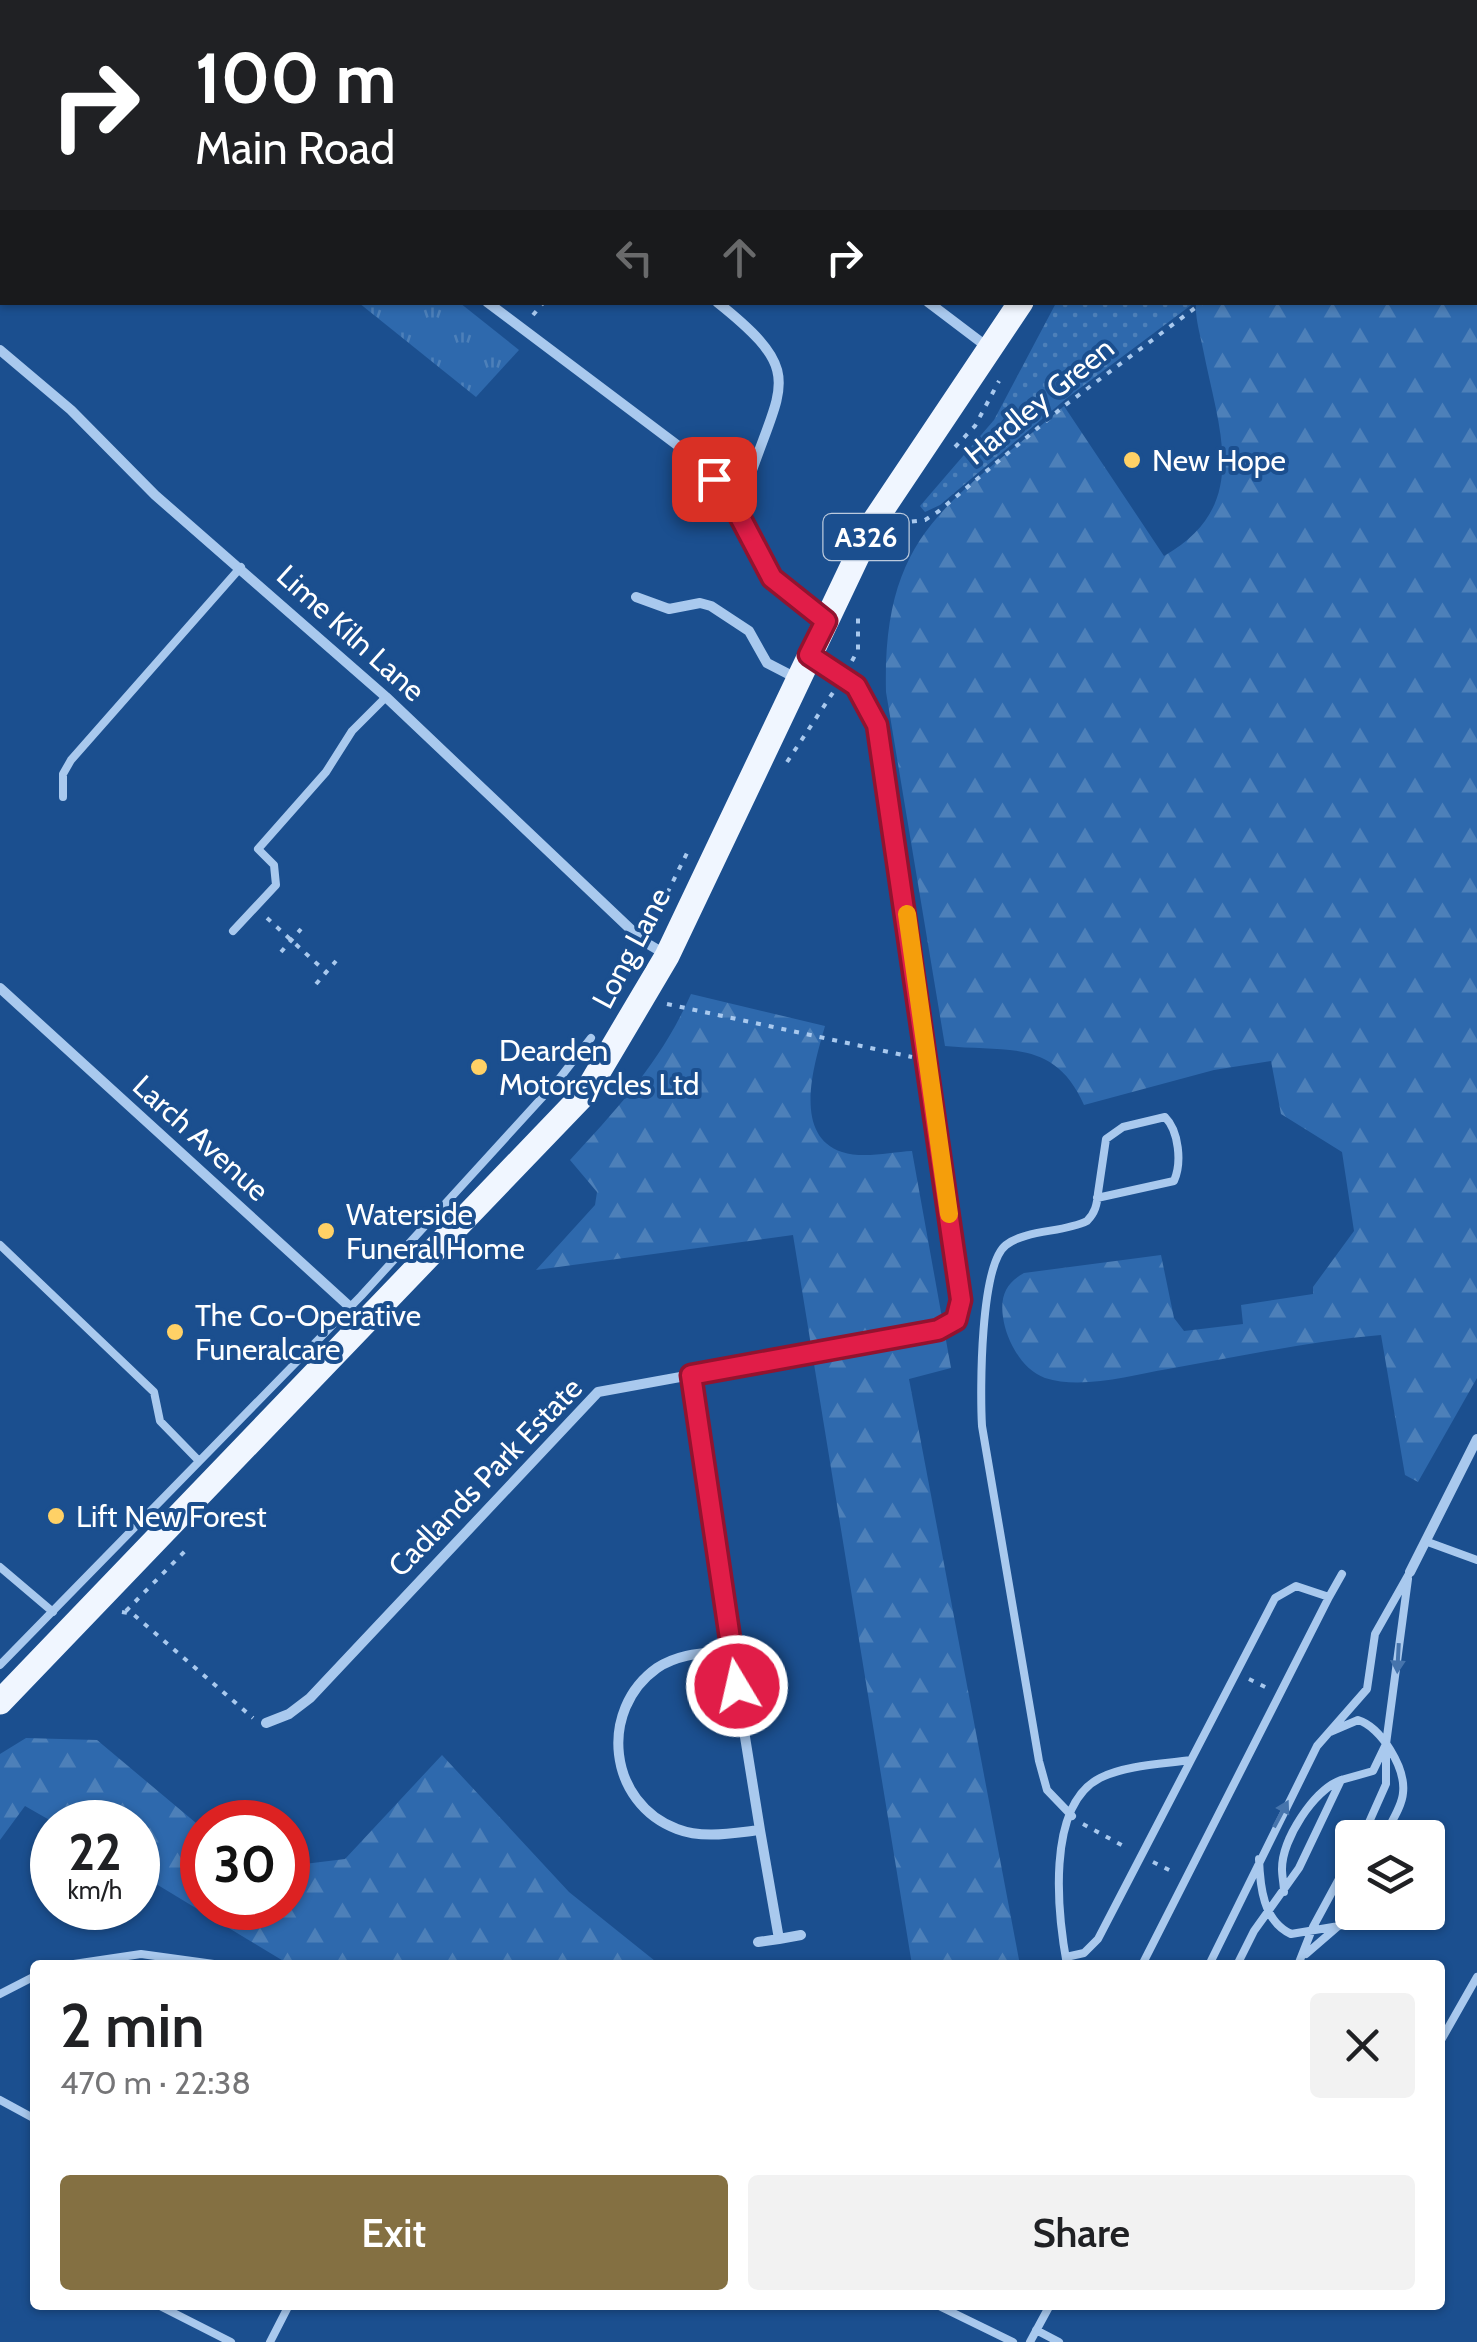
<!DOCTYPE html>
<html lang="en">
<head>
<meta charset="utf-8">
<style>
  body { margin:0; font-family:Cabin,sans-serif; background:#f2f2f2; color:#202124; height:100vh; display:flex; flex-direction:column; font-size:38px; white-space:nowrap }
  * { box-sizing:border-box; margin:0 }
  p { font-size:32px; color:#757577 }
  .icon { flex:none; width:55px; height:55px; fill:none; stroke:currentColor; stroke-width:2; stroke-linecap:round; stroke-linejoin:round }
  .map { position:relative; flex:1; overflow:hidden }
  .drawer { position:absolute; left:30px; top:1960px; width:1415px; height:350px; display:flex; flex-direction:column; background:#fff; border-radius:10px; box-shadow:0 2px 8px #0004 }
  .drawer>* { flex:none }
  .banner { position:absolute; left:0px; top:0px; width:1478px; height:305px; box-shadow:0 2px 8px #0004; background:#202124; color:#fff; overflow:hidden }
  .controls { position:absolute; left:1335px; top:1820px; display:grid; gap:20px }
  .controls a { display:grid; place-items:center; width:110px; height:110px; border-radius:10px; background:#fff; box-shadow:0 2px 8px #0004; font-size:50px }
  .speed { position:absolute; left:30px; top:1800px; display:flex; gap:20px; font-size:50px; font-weight:700; text-align:center }
  .speed>* { display:grid; place-content:center; width:130px; height:130px; border-radius:50%; background:#fff; box-shadow:0 2px 8px #0004; line-height:1 }
  .speed small { font-size:25px; font-weight:400 }
  .speed .limit { border:15px solid #d22; background:#fff; color:#111 }
  .pin { position:absolute; display:grid; place-items:center; width:85px; height:85px; color:#fff; margin:-42px; border-radius:20px; box-shadow:0 5px 15px #0006 }
  .me { position:absolute; width:110px; margin:-55px; rotate:351deg; stroke-linejoin:round; filter:drop-shadow(0 0 8px #0008) }
  .turn { display:flex; align-items:center; gap:35px; height:210px; padding:0 30px; font-size:45px }
  .turn .icon { width:130px; height:130px; stroke-width:2.5 }
  .turn b { display:block; font-size:70px; line-height:85px }
  .lanes { display:flex; align-items:center; height:95px; padding:0 30px; background:#0003; justify-content:center; gap:50px; direction:ltr }
  .lanes .off { opacity:.35 }
  .round { display:grid; place-items:center; flex:none; width:105px; height:105px; border-radius:10px; background:#f2f2f2 }
  .headline { display:flex; align-items:center; justify-content:space-between; height:170px; padding:0 30px }
  h1 { font-size:60px; font-weight:600; line-height:75px }
  .button { display:flex; gap:20px; margin-top:auto; padding:20px 30px }
  .button a { flex:1; height:115px; border-radius:10px; background:#847042; color:#fff; font-size:40px; font-weight:600; line-height:115px; text-align:center }
  .button a+a { background:#f2f2f2; color:#202124 }
  .map>svg:first-child { display:block }
  .grass { fill:url(#grass-dots) }
  .forest { fill:url(#forest-firs) }
  .park { fill:url(#park-tufts) }
  .lines { fill:none; stroke-linecap:round; stroke-linejoin:round }
  .path { stroke:#a9c9ee; stroke-width:4; stroke-dasharray:5 8; stroke-linecap:butt }
  .lane { stroke:#a9c9ee; stroke-width:8 }
  .street { stroke:#a9c9ee; stroke-width:10 }
  .primary { stroke:#f0f6ff; stroke-width:25 }
  .oneway { fill:#4674ac }
  .route-casing { stroke:#92132f; stroke-width:25 }
  .route { stroke:#e11d48; stroke-width:18 }
  .slow { stroke:#f59e0b; stroke-width:18 }
  .poi-dot { fill:#ffd166; stroke:#1b4f8f; stroke-width:4 }
  .labels { text-anchor:middle; dominant-baseline:central; stroke-width:8; stroke-linejoin:round; paint-order:stroke }
  .shield { fill:#1b4f8f; stroke:#bbcadd; stroke-width:2.5 }
  .shield-label { font-size:28px; font-weight:bold; fill:#fff }
  .street-label { font-size:30px; fill:#fff; stroke:#1b4f8f }
  .poi-label { font-size:30px; fill:#fff; stroke:#1b4f8f; text-anchor:start }
</style>
</head>
<body>
<div class="map">
<svg width="1477" height="2342" viewBox="0 0 1477 2342">
  <defs>
    <pattern id="grass-dots" width="8" height="8" patternUnits="userSpaceOnUse" patternTransform="scale(2.5)"><rect width="8" height="8" fill="#2e69ad"/><path d="M2 2h.1M6 6h.1" fill="none" stroke="#4d80b9" stroke-width="1.8" stroke-linecap="round"/></pattern>
    <pattern id="forest-firs" width="22" height="20" patternUnits="userSpaceOnUse" patternTransform="scale(2.5)"><rect width="22" height="20" fill="#2e69ad"/><path d="M5 1l3.5 6h-7zM16 11l3.5 6h-7z" fill="#4d80b9"/></pattern>
    <pattern id="park-tufts" width="24" height="20" patternUnits="userSpaceOnUse" patternTransform="scale(2.5)"><rect width="24" height="20" fill="#2e69ad"/><path d="M3 7l-1-3M5 7V3M7 7l1-3M15 17l-1-3M17 17v-4M19 17l1-3" fill="none" stroke="#4d80b9"/></pattern>
  </defs>
  <rect width="100%" height="100%" fill="#1b4f8f"/>
  <path class="grass" d="M 1056,303 L 1194,303 L 1067,398 L 940,505 L 925,512 L 920,506 L 994,420 Z"/>
  <path class="forest" d="M 1477,39 L 1477,1378 L 1418,1482 L 1405,1475 L 1381,1335 C 1309,1341 1238,1357 1168,1369 C 1131,1375 1082,1390 1045,1378 C 1022,1370 1006,1340 1003,1317 C 1000,1296 1006,1283 1024,1273 L 1161,1255 L 1174,1318 L 1184,1331 L 1243,1324 L 1241,1305 L 1313,1294 L 1313,1287 L 1354,1231 L 1342,1152 L 1281,1114 L 1271,1061 L 1214,1070 L 1084,1105 C 1055,1039 1008,1052 945,1046 L 886,692 C 882,529 952,503 1064,406 L 1164,556 C 1252,506 1219,431 1203,349 C 1200,334 1195,318 1196,303 L 1475,302 Z
    M 691,994 L 825,1026 C 815,1062 791,1135 842,1152 C 863,1159 891,1152 912,1151 L 951,1368 L 909,1379 L 1020,1965 L 912,1965 L 793,1235 L 536,1270 L 595,1205 L 597,1192 L 570,1160 C 619,1107 662,1060 691,994 Z
    M 26,1738 L 97,1740 L 202,1828 L 202,1908 L 288,1908 L 288,1866 L 345,1859 L 442,1755 L 569,1892 L 660,1965 L 290,1965 L 138,1873 L 138,1822 L 53,1822 L 25,1806 L 0,1840 L 0,1754 Z"/>
  <path class="park" d="M 359,303 L 460,303 L 519,350 L 476,397 Z"/>
  <g class="lines">
    <path class="path" d="M 812,2 L 814,0
      M 1071,2 L 1072,0
      M 1475,109 L 1477,107
      M 533,315 L 544,302
      M 955,447 L 975,426 L 999,381
      M 899,523 L 925,520 L 939,511 L 1064,406 L 1203,302
      M 852,661 L 858,650 L 858,612
      M 787,762 L 834,691
      M 267,918 L 326,972
      M 650,928 L 688,851
      M 281,952 L 301,929
      M 316,984 L 336,961
      M 612,998 L 636,954
      M 667,1004 L 912,1057
      M 126,1611 L 189,1547
      M 122,1612 L 133,1614 L 253,1718
      M 1249,1679 L 1267,1688
      M 1083,1824 L 1127,1848
      M 1153,1862 L 1171,1871"/>
    <path class="lane" d="M 150,0 L 151,2
      M 552,2 L 556,0
      M 780,586 L 824,620
      M 63,797 L 63,774 L 71,760 L 241,567
      M 233,931 L 276,885 L 274,865 L 258,849 L 326,772 L 352,731 L 386,697
      M 0,1245 L 154,1392 L 160,1421 L 198,1460
      M 1425,1541 L 1477,1560
      M 0,1567 L 53,1612
      M 1329,1597 L 1342,1574
      M 0,1665 L 361,1296 L 559,1079 L 591,1038
      M 1330,1732 L 1358,1720 C 1381,1727 1406,1768 1403,1793 C 1402,1807 1390,1824 1383,1838
      M 1072,1816 L 1047,1790 L 1039,1761 L 982,1426 C 980,1392 980,1265 1006,1245 C 1027,1229 1063,1233 1087,1221 C 1095,1213 1097,1205 1098,1193 L 1106,1139 L 1123,1127 L 1165,1117 C 1179,1131 1182,1163 1174,1181 L 1097,1198
      M 1362,1838 L 1386,1784 L 1386,1744 L 1408,1579
      M 1259,1859 C 1260,1886 1263,1921 1291,1934 L 1339,1926
      M 1284,1892 C 1284,1884 1282,1877 1282,1869 C 1282,1839 1314,1790 1341,1780
      M 1306,1954 L 1343,1922 L 1352,1903
      M 1066,1957 L 1084,1953 L 1098,1939 L 1191,1760
      M 67,1965 L 141,1954 L 221,1965
      M 1067,1965 C 1058,1916 1045,1806 1100,1778 C 1126,1765 1163,1764 1191,1760 L 1275,1598 L 1296,1586 L 1329,1597 L 1142,1965
      M 1209,1965 L 1317,1746 L 1367,1689 L 1375,1634 L 1410,1572
      M 1237,1965 L 1254,1931 L 1299,1868 L 1341,1780 L 1373,1771 L 1386,1744
      M 1298,1965 L 1313,1927 L 1352,1855
      M 0,1994 L 35,1976
      M 1440,2042 L 1477,1977
      M 0,2100 L 35,2119
      M 158,2305 L 231,2342
      M 937,2305 L 1013,2342
      M 1036,2330 L 1059,2342
      M 270,2342 L 289,2305
      M 1030,2342 L 1050,2305"/>
    <path class="street" d="M 518,0 L 519,2
      M 36,2 L 36,0
      M 253,2 L 262,0
      M 480,2 L 484,0
      M 0,17 L 2,17
      M 0,124 L 2,123
      M 487,302 L 697,460 L 730,499 L 780,586
      M 717,302 C 806,373 782,382 749,479 L 744,491 L 730,499
      M 928,302 L 990,349
      M 0,350 L 71,410 L 155,495 L 386,697 L 643,941 L 665,954
      M 636,597 L 669,609 L 700,603 L 711,606 L 749,631 L 767,663 L 798,679
      M 0,988 L 350,1307 L 362,1324
      M 691,1375 L 731,1650 C 706,1653 679,1653 657,1668 C 598,1710 608,1803 677,1829 C 703,1839 733,1833 760,1830 L 731,1650
      M 1410,1572 L 1477,1439
      M 266,1723 L 289,1714 L 310,1698 L 598,1392 L 938,1330 C 958,1321 962,1311 960,1289 L 882,744 C 870,699 851,677 810,655
      M 760,1830 L 779,1939 L 801,1935
      M 758,1942 L 779,1939"/>
    <path class="primary" d="M 1217,2 L 1219,0
      M 0,1702 L 587,1091 L 667,956 L 873,523 L 1021,302"/>
  </g>
  <defs><path id="oneway-solid" d="M-6-.8H1V-3.2L6.5 0L1 3.2V.8H-6Z" transform="scale(2.5)"/></defs>
  <g class="oneway">
    <use href="#oneway-solid" transform="translate(1398 1658) rotate(93)"/>
    <use href="#oneway-solid" transform="translate(1281 1814) rotate(-62)"/>
  </g>
  <g class="lines">
    <g class="route-casing">
      <path id="route" d="M 714,479 L 730,498 L 772,578 L 826,621 L 809,655 L 856,686 L 877,725 L 961,1300 L 956,1320 L 938,1330 L 691,1375 L 737,1686"/>
    </g>
    <use href="#route" class="route"/>
    <path class="slow" d="M 907,914 L 949,1214"/>
  </g>
  <g class="poi-dot">
    <circle cx="1132" cy="460" r="10"/>
    <circle cx="479" cy="1067" r="10"/>
    <circle cx="326" cy="1231" r="10"/>
    <circle cx="175" cy="1332" r="10"/>
    <circle cx="56" cy="1516" r="10"/>
  </g>
  <g class="labels">
    <rect class="shield" x="823.5" y="514" width="85" height="46" rx="8"/>
    <g class="shield-label">
      <text x="866" y="537">A326</text>
    </g>
    <g class="street-label">
      <text transform="translate(1039 401) rotate(-39)">Hardley Green</text>
      <text transform="translate(351 633) rotate(42)">Lime Kiln Lane</text>
      <text transform="translate(631 948) rotate(-62)">Long Lane</text>
      <text transform="translate(201 1138) rotate(42)">Larch Avenue</text>
      <text transform="translate(485 1477) rotate(-46)">Cadlands Park Estate</text>
    </g>
    <g class="poi-label">
      <text x="1152" y="460">New Hope</text>
      <text x="499" y="1050">Dearden<tspan x="499" dy="34">Motorcycles Ltd</tspan></text>
      <text x="346" y="1214">Waterside<tspan x="346" dy="34">Funeral Home</tspan></text>
      <text x="195" y="1315">The Co-Operative<tspan x="195" dy="34">Funeralcare</tspan></text>
      <text x="76" y="1516">Lift New Forest</text>
    </g>
  </g>
</svg>
<div class="controls">
<a><svg class="icon" aria-label="layers" viewBox="0 0 24 24"><path d="M12 4l9 5-9 5-9-5zM3 14l9 5 9-5"/></svg></a>
</div>
<div class="speed"><div>22<small>km/h</small></div><div class="limit">30</div></div>
<div class="pin" style="left:714px;top:479px;background:#d93025"><svg class="icon" aria-label="arrive" viewBox="0 0 24 24"><path d="M6 21V4h12l-3 4 3 4H6"/></svg></div>
<svg class="me" style="left:737px;top:1686px" viewBox="-20 -20 40 40"><circle r="17" fill="#e11d48" stroke="#fff" stroke-width="3"/><path d="M0-11L8 9 0 5-8 9z" fill="#fff"/></svg>
<div class="banner">
<div class="turn"><svg class="icon" aria-label="right" viewBox="0 0 24 24"><path d="M7 20v-9h11M14 6l5 5-5 5"/></svg><div><b>100 m</b>Main Road</div></div>
<div class="lanes"><svg class="icon off" aria-label="left" viewBox="0 0 24 24"><path d="M17 20v-9H6M10 6l-5 5 5 5"/></svg><svg class="icon off" aria-label="ahead" viewBox="0 0 24 24"><path d="M12 20V5M6 11l6-6 6 6"/></svg><svg class="icon" aria-label="right" viewBox="0 0 24 24"><path d="M7 20v-9h11M14 6l5 5-5 5"/></svg></div>
</div>
<section class="drawer">
<div class="headline"><div><h1>2 min</h1><p>470 m · 22:38</p></div><a class="round"><svg class="icon" aria-label="close" viewBox="0 0 24 24"><path d="M6 6l12 12M18 6L6 18"/></svg></a></div>
<div class="button"><a>Exit</a><a>Share</a></div>
</section>
</div>
</body>
</html>
